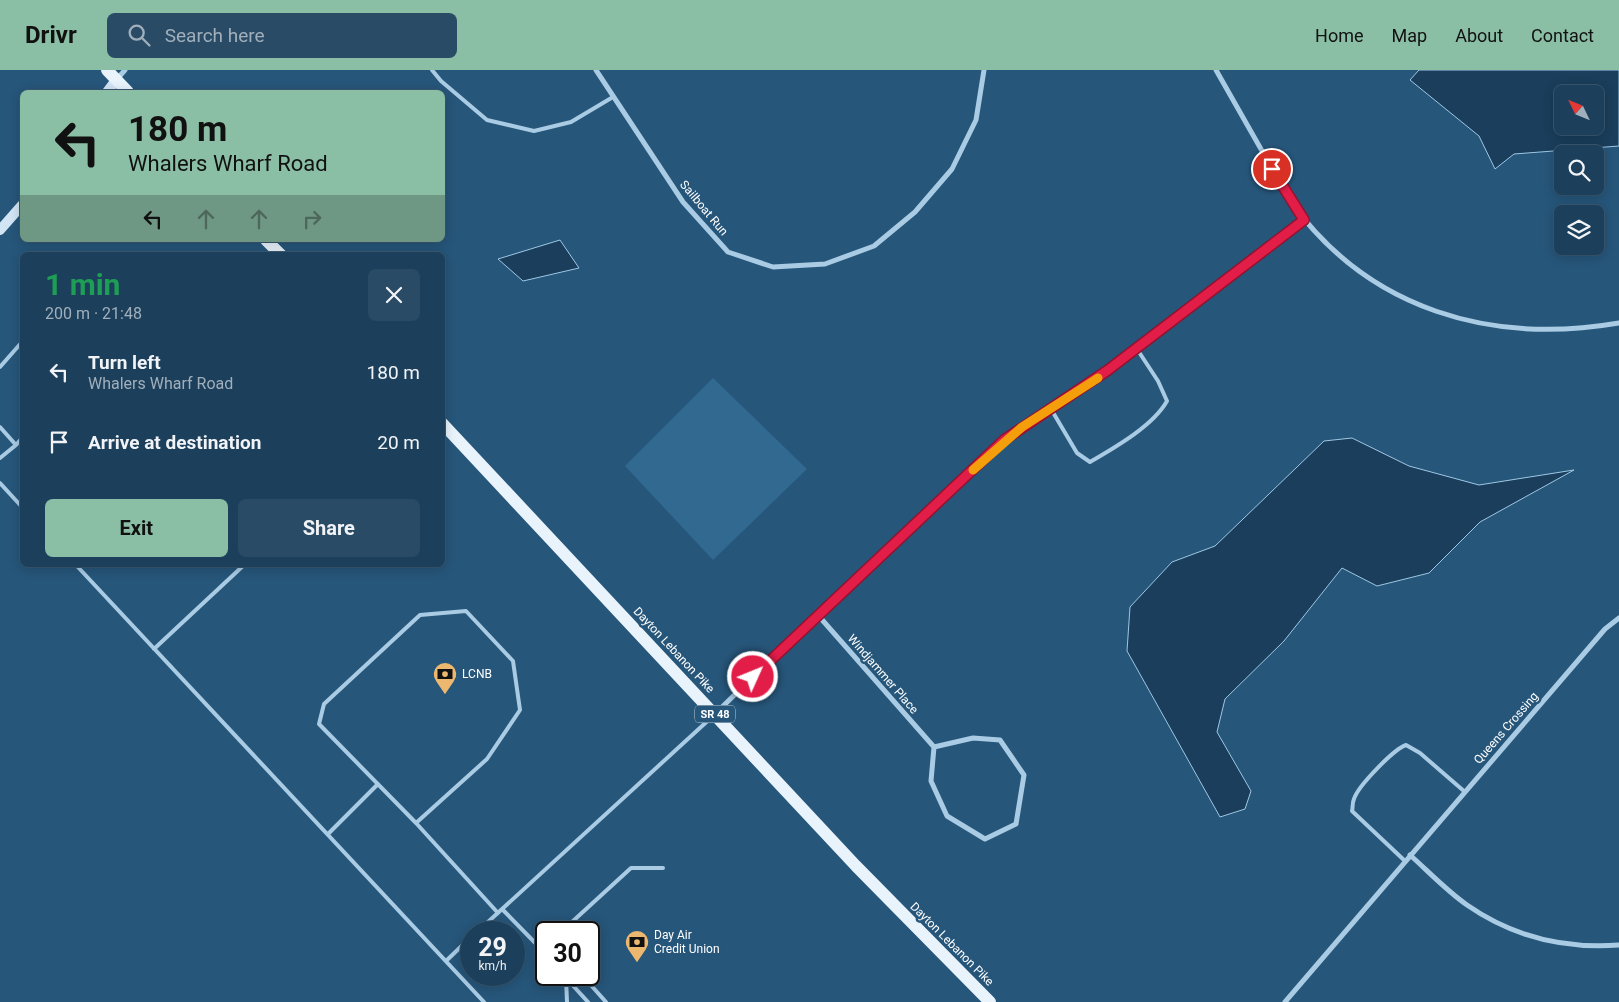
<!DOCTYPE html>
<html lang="en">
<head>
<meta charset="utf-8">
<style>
  body { margin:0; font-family:Roboto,sans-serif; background:#294b65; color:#f1f3f6; height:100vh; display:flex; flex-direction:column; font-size:19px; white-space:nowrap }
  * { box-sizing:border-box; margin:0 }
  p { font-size:16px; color:#a0afbb }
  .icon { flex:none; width:28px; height:28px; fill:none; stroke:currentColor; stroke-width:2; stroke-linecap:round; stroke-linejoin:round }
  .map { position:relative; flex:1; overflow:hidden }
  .sheet { position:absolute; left:20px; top:182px; width:425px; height:315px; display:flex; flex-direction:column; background:#1c405c; border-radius:8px; box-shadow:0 2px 12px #0003,0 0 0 1px #3a5972 }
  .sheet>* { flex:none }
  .hud { position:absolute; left:20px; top:20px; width:425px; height:152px; border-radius:8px; box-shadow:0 2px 12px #0003,0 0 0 1px #3a5972; background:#8abfa5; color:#111; overflow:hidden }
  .needle { width:32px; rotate:313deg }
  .tools { position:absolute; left:1554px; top:15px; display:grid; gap:10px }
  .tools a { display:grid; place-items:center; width:50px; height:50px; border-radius:8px; background:#1c405c; box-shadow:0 2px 12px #0003,0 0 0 1px #3a5972; font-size:25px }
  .speed { position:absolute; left:460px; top:851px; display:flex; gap:10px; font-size:25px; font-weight:700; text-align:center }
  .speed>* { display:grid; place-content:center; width:65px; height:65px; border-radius:50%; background:#1c405c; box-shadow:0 2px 12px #0003,0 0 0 1px #3a5972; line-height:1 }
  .speed small { font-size:12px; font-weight:400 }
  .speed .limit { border:2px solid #111; border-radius:8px; background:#fff; color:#111 }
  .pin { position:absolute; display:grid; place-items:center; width:42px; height:42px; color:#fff; margin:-21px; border:2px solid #fff; border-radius:50%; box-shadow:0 1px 5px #0007 }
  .me { position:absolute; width:55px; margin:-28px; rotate:46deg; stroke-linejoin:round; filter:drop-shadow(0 0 4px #0008) }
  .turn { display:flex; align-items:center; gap:18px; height:105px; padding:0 25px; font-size:22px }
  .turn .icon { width:65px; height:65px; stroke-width:2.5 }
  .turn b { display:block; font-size:35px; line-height:42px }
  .lanes { display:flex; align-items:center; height:48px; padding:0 25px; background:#0003; justify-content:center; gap:25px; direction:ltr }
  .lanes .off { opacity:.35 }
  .round { display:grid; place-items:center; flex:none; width:52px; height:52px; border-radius:8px; background:#294b65 }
  .headline { display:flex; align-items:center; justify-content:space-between; height:85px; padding:0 25px }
  h1 { font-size:30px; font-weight:700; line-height:38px; color:#1e9e55 }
  .cta { display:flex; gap:10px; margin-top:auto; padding:10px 25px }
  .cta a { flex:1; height:58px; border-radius:8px; background:#8abfa5; color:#111; font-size:20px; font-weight:700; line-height:58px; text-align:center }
  .cta a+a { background:#294b65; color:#f1f3f6 }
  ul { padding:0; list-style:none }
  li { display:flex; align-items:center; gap:15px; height:70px; padding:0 25px }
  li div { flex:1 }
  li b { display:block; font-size:19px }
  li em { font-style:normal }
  header { display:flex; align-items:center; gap:30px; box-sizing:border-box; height:70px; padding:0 25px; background:#8abfa5; color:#111 }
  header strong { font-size:24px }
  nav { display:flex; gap:28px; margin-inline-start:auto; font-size:18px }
  .search { width:350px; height:45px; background:#294b65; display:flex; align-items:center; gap:12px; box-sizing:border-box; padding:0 18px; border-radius:8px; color:#a0afbb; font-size:19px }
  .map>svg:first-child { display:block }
  .green { fill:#316991 }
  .water { fill:#1a3e5b; stroke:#9ec8e4; fill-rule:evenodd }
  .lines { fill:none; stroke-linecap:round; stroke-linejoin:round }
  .lane { stroke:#a9cbe4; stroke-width:4 }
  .street { stroke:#a9cbe4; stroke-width:5 }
  .secondary { stroke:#d2e5f4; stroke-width:10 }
  .primary { stroke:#e9f3fc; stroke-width:12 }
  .route-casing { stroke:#92132f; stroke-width:12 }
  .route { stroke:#e11d48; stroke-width:9 }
  .slow { stroke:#f59e0b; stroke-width:9 }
  .labels { text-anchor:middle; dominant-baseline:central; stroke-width:5; stroke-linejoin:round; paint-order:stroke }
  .shield { fill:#26567a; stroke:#beccd7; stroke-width:1 }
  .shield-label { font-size:11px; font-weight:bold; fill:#fff }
  .street-label { font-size:12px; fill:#fff; stroke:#26567a }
  .poi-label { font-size:12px; fill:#fff; stroke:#26567a; text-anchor:start }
</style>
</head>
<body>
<header>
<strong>Drivr</strong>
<div class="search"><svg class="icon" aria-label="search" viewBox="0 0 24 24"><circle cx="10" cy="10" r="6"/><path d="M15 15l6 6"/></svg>Search here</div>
<nav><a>Home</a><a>Map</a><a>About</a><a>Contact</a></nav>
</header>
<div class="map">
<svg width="1619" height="932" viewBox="0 0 1619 932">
  <rect width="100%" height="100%" fill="#26567a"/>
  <path class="green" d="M 713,308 L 807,399 L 713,490 L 625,396 Z"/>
  <path class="water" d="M 1419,0 L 1619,0 L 1619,76 L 1514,84 L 1495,99 L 1479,66 L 1410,10 ZM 1562,24 L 1595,24 L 1595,56 L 1562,56 Z
    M 560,170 L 579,198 L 523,211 L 498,189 Z
    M 1352,368 L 1409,396 L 1479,415 L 1574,400 L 1480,452 L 1429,503 L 1377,516 L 1342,498 L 1284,571 L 1225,629 L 1217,662 L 1251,721 L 1245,739 L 1220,747 L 1127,581 L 1130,537 L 1172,492 L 1215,476 L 1324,371 Z"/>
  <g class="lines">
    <path class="lane" d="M 432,0 L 441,11 L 487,50 L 534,61 L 571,52 L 613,27
      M 0,297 L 22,272
      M 1051,339 L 1077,383 L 1090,392 C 1114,378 1153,356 1167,331 L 1158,311 L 1137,279
      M 0,357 L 16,375 L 0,388
      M 16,375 L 22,368
      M 0,413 L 22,437
      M 76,495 L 484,932
      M 154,579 L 244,495
      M 416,753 L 487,689 L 520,640 L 513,591 L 466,541 L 420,545 L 324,634 L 319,654 L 416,753 L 498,843
      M 328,764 L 378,714
      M 1405,791 L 1352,741 C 1353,738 1352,733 1354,729 C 1358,716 1394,679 1406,675 L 1420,683 L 1465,722
      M 502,839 L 546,884
      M 477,862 L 713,646
      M 561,862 L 631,798 L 663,798
      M 446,891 L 471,867
      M 563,905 L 566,908 L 567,932
      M 566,908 L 589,913 L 606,932
      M 566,908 L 588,932"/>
    <path class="street" d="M 596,0 L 683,132 L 728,182 L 773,197 L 825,194 L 874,176 L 915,142 L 952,99 L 976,50 L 984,0
      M 1216,0 L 1291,132 C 1369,240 1491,275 1619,253
      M 117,9 L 125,0
      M 817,544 L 934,677 L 931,711 L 947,746 L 985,769 L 1016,754 L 1024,705 L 1000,670 L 973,668 L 934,677
      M 715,644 L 817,544 L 1004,370 L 1108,300 L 1304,151
      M 1410,785 C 1429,802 1447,821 1467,835 C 1513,867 1564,879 1619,875
      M 1285,932 L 1605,559 L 1619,548"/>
    <path class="secondary" d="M 107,22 L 116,10
      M 0,160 L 22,135"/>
    <path class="primary" d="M 107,0 L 128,22
      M 266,170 L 281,185
      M 442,353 L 856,796 L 990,932"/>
  </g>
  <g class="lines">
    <g class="route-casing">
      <path id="route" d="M 753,607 L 1004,370 L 1108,300 L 1304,150 L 1272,99"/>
    </g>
    <use href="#route" class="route"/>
    <path class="slow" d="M 973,400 L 1022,357 L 1098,308"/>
  </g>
  <defs>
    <g id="bank-pin" transform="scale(1.25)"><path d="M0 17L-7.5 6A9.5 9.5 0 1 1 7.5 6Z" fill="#ecb86f" stroke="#26567a"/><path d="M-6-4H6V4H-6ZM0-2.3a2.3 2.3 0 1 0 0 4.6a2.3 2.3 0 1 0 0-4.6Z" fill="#111"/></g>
  </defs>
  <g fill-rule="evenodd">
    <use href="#bank-pin" x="445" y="604"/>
    <use href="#bank-pin" x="637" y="872"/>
  </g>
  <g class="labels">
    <rect class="shield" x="695" y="635.5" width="40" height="17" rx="4"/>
    <g class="shield-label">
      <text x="715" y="644">SR 48</text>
    </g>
    <g class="street-label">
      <text transform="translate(704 138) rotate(50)">Sailboat Run</text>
      <text transform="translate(674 580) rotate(47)">Dayton Lebanon Pike</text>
      <text transform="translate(883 604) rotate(49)">Windjammer Place</text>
      <text transform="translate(1506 658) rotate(-49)">Queens Crossing</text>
      <text transform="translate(952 874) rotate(45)">Dayton Lebanon Pike</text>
    </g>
    <g class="poi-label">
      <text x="462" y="604">LCNB</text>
      <text x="654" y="865">Day Air<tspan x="654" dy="14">Credit Union</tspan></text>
    </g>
  </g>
</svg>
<div class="tools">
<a><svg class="needle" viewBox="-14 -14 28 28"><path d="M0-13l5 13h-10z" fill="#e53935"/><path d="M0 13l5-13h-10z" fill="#a0afbb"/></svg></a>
<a><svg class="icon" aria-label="search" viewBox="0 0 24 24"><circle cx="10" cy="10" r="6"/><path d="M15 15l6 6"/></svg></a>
<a><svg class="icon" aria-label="layers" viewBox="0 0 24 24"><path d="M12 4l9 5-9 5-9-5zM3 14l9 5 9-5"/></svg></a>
</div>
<div class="speed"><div>29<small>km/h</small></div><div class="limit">30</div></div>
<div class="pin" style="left:1272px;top:99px;background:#d93025"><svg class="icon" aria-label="arrive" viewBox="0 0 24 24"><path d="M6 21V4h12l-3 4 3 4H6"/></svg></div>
<svg class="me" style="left:753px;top:607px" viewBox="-20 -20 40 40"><circle r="17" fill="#e11d48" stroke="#fff" stroke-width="3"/><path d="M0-11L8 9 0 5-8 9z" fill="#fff"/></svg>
<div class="hud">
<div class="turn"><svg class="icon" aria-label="left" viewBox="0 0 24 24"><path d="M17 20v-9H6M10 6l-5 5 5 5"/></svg><div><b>180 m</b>Whalers Wharf Road</div></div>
<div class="lanes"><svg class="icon" aria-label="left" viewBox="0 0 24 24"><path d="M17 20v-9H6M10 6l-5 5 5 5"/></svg><svg class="icon off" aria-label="ahead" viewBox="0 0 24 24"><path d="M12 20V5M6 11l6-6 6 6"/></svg><svg class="icon off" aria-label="ahead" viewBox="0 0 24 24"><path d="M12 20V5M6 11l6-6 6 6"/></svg><svg class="icon off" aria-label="right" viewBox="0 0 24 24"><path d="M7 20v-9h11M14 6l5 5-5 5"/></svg></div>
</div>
<section class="sheet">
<div class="headline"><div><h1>1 min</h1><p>200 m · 21:48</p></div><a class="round"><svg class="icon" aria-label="close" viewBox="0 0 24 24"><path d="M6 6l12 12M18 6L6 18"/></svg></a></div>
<ul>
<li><svg class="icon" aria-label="left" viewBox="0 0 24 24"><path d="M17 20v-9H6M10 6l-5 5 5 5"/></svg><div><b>Turn left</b><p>Whalers Wharf Road</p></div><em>180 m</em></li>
<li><svg class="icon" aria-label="arrive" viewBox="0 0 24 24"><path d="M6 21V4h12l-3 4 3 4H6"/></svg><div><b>Arrive at destination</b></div><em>20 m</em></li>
</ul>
<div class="cta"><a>Exit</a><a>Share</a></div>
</section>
</div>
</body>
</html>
